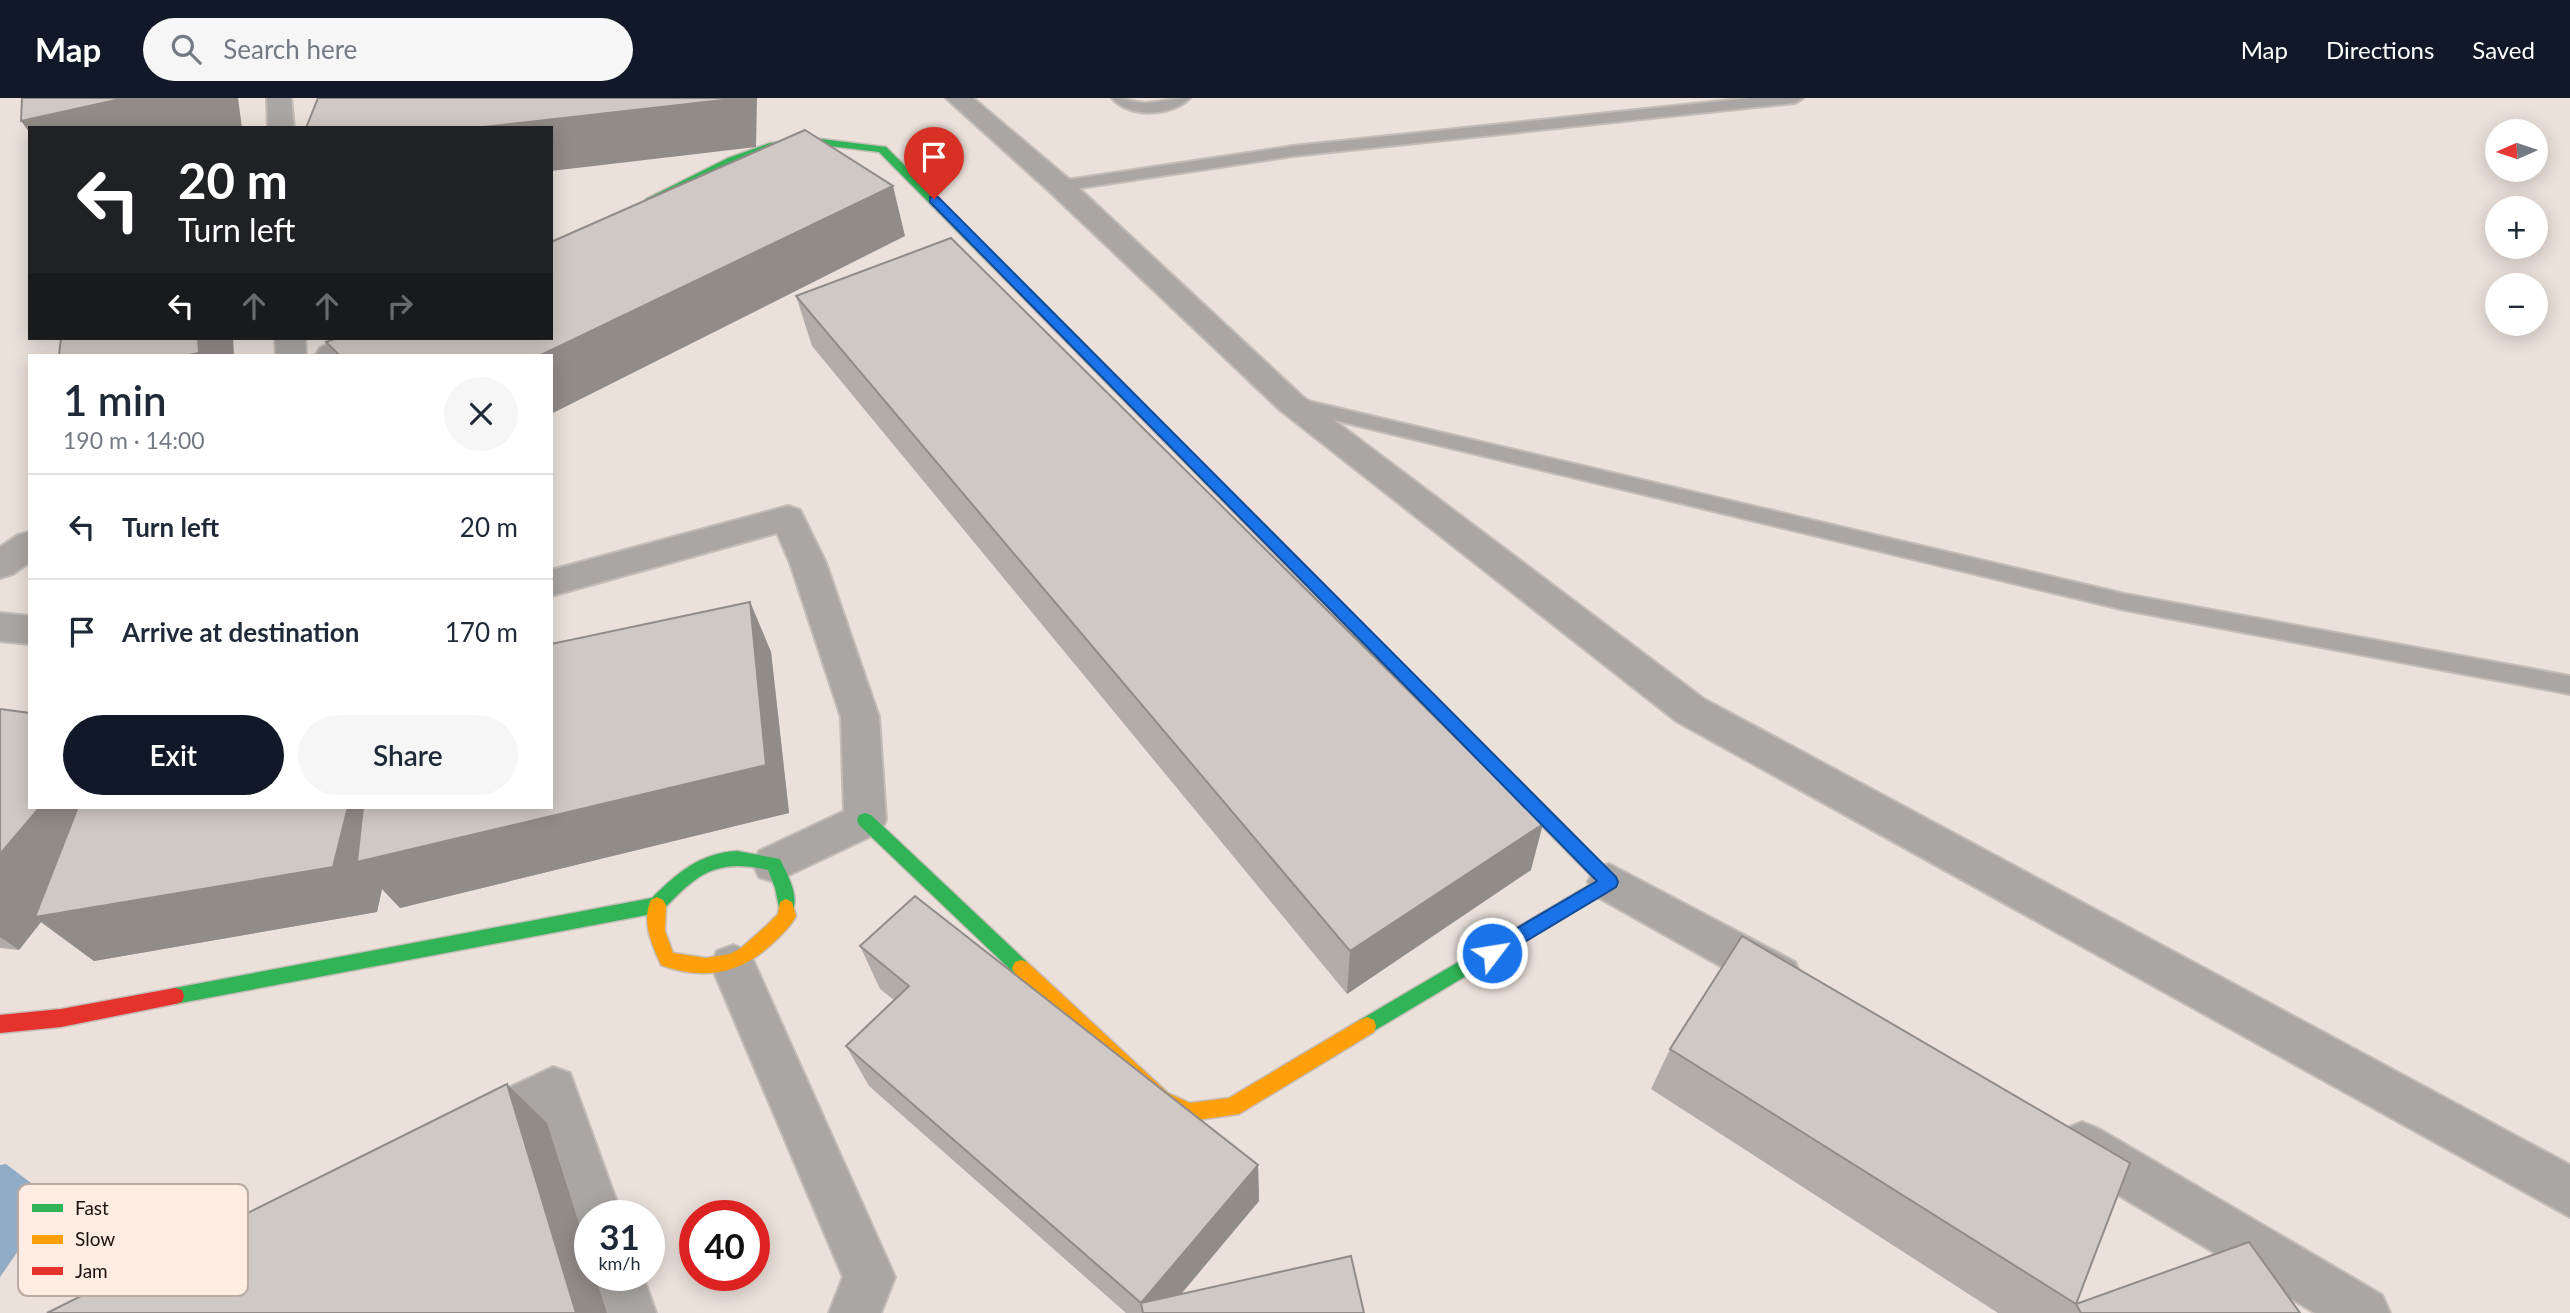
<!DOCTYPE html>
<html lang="en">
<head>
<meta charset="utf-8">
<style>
  body { margin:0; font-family:Lato,sans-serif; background:#f6f6f7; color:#1f2937; height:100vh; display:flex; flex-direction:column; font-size:26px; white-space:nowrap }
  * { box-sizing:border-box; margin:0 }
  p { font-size:23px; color:#747a83 }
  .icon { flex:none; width:38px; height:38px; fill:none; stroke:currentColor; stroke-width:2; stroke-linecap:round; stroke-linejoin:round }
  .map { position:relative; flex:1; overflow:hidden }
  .sheet { position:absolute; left:28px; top:256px; width:525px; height:455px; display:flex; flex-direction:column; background:#fff; border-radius:0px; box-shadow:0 4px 18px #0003 }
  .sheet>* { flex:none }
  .top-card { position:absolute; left:28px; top:28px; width:525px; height:214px; border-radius:0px; box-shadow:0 4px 18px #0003; background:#202124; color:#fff; overflow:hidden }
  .needle { width:46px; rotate:267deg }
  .buttons { position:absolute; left:2485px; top:21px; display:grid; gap:14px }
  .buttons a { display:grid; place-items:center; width:63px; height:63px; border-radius:50%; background:#fff; box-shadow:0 4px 18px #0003; font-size:35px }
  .speed { position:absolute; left:574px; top:1102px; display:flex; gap:14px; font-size:35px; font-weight:700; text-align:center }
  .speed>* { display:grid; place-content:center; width:91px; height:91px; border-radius:50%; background:#fff; box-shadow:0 4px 18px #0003; line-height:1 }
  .speed small { font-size:18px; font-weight:400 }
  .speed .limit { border:10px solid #d22; background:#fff; color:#111 }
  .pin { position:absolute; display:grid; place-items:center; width:60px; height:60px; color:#fff; margin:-72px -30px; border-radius:50% 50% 50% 0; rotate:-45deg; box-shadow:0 0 7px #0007 }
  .pin .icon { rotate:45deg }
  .me { position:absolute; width:77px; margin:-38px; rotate:59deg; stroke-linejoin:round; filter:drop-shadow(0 0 5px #0008) }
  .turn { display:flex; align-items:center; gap:24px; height:147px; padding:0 35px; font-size:32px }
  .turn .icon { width:91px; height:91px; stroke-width:2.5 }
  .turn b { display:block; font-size:49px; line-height:60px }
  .lanes { display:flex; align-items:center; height:66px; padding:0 35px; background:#0003; justify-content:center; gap:35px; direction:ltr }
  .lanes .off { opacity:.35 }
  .round { display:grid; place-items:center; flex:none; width:74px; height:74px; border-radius:37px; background:#f6f6f7 }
  .summary { display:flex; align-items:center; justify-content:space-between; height:119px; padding:0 35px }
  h1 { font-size:42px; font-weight:600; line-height:52px }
  .button { display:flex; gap:14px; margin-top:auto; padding:14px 35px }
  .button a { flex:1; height:80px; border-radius:42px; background:#111827; color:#fff; font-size:28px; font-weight:600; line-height:80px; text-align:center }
  .button a+a { background:#f6f6f7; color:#1f2937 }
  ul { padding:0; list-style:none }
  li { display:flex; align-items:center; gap:21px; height:105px; padding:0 35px; border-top:2px solid #e0e1e3 }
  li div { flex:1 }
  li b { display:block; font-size:26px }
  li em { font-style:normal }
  header { display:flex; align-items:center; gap:42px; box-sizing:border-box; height:98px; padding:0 35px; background:#111827; color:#fff }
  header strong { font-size:33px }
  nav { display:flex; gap:38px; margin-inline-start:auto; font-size:24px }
  .search { width:490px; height:63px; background:#f6f6f7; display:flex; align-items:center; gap:18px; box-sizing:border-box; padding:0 24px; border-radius:38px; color:#747a83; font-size:26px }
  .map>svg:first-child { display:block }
  .water { fill:#90acc7 }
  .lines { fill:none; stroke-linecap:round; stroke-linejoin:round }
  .lane-casing { stroke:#c4bcb7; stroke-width:4 }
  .street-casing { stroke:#c4bcb7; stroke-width:4 }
  .fast-casing { stroke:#c4bcb7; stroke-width:3 }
  .slow-casing { stroke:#c4bcb7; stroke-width:3 }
  .jam-casing { stroke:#c4bcb7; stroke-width:3 }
  .lane { fill:#aaa6a4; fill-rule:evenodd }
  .street { fill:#aaa6a4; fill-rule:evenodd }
  .fast { fill:#30b455; fill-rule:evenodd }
  .slow { fill:#ff9f0a; fill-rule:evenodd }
  .jam { fill:#e5322d; fill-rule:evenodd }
  .wall { fill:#b3aca9 }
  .shaded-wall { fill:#928c89 }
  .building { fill:#d0c8c4; stroke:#928c89; stroke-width:2 }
  .route { fill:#1a73e8; stroke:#114b97; stroke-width:2 }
  .key { fill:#feebe1; stroke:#baaaa2; stroke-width:2 }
  .key-label { font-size:19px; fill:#1a1310 }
</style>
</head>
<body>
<header>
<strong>Map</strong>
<div class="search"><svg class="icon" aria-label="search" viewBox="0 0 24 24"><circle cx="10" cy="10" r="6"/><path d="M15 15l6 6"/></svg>Search here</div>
<nav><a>Map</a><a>Directions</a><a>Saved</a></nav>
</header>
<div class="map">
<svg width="2570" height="1215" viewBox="0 0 2570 1215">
  <rect width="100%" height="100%" fill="#ebe0da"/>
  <path class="water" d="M 6,1066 L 35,1088 L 34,1130 L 0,1179 L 0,1067 Z"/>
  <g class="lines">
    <g class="lane-casing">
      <path id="lane" d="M 1112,0 C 1126,0 1135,5 1145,5 C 1160,4 1174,0 1190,0 C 1172,18 1129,21 1112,0 Z
        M 1750,0 L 1803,0 L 1795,5 L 1293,58 L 1060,93 L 1051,88 L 1060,83 L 1293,48 Z
        M 1291,299 L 2125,496 L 2570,578 L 2570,596 L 2125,512 L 1284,310 L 1281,305 L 1284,300 Z"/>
    </g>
    <g class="street-casing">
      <path id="street" d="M 267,0 L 291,0 L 294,30 L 268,30 Z
        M 946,0 L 973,0 L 1070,82 L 1302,298 L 1704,601 L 2570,1067 L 2570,1119 L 1676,623 L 1280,312 L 1050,94 Z
        M 275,240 L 305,240 L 306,257 L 276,257 Z
        M 340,240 L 378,240 C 364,261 338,257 316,257 L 320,250 Z
        M 788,408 L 800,412 L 826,465 L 879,619 L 886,722 L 880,734 L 774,784 L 759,779 L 753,766 L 759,753 L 844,713 L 841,619 L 790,465 L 777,435 L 551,498 L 551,472 Z
        M 30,434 L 30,464 L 13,476 L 0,480 L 0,449 L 18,437 Z
        M 0,515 L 30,518 L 30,546 L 0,543 Z
        M 1609,766 L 1795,864 L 1801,878 L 1795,892 L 1779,898 L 1763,892 L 1594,797 L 1588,784 L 1594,771 Z
        M 733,847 L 749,853 L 895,1179 L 881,1215 L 829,1215 L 843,1179 L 711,867 L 717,853 Z
        M 553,969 L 570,975 L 622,1118 L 590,1118 L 590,1140 L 579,1136 L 540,1022 L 481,1050 L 464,1043 L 457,1027 L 464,1011 Z
        M 2082,1024 L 2099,1031 L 2382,1197 L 2390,1215 L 2315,1215 L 2065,1065 L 2058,1048 L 2065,1031 Z
        M 591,1178 L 643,1178 L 656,1215 L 604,1215 Z"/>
    </g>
    <g class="fast-casing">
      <path id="fast" d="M 821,41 L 886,49 L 1048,211 L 1048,217 L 1040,217 L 879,54 L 821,47 L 775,50 L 736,64 L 656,103 L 646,101 L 728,60 L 770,45 Z
        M 1384,552 L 1389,554 L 1618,784 L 1615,789 L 1367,937 L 1360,934 L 1358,928 L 1360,922 L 1596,783 L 1379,562 L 1376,558 Z
        M 865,715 L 871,717 L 1027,864 L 1030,870 L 1027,876 L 1021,878 L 1015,876 L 859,727 L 857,722 L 859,717 Z
        M 737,753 L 780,761 C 787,776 800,798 792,814 L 786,817 L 780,814 L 775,790 L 768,772 C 716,760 697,776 663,812 L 657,815 L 175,906 L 168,904 L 166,898 L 168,892 L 175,890 L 652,800 C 677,775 700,755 737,753 Z"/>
    </g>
    <g class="slow-casing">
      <path id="slow" d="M 1044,210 L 1048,211 L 1389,554 L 1392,558 L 1389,562 L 1379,562 L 1040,217 L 1040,211 Z
        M 657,799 L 663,802 L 666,807 L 665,833 L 673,855 L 706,860 L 730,856 L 741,850 L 767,827 L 778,816 L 780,804 L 786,801 L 792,804 L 796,818 C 791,828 783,835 775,843 C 742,876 704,883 661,867 C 652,847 641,823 651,802 Z
        M 1021,862 L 1027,864 L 1168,995 L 1190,1005 L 1229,1000 L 1360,922 L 1367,919 L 1374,922 L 1376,928 L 1374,934 L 1239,1016 L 1190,1023 L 1154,1009 L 1015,876 L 1012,870 L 1015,864 Z"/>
    </g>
    <g class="jam-casing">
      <path id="jam" d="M 175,890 L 182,892 L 184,898 L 182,904 L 175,906 L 61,929 L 0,935 L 0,917 L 61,911 Z"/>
    </g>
    <use href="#lane" class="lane"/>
    <use href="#street" class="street"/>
    <use href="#fast" class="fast"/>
    <use href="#slow" class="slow"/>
    <use href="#jam" class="jam"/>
  </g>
  <path class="wall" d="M 905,138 L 551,257 L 335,257 L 326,244 Z
    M 796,198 L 1531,772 L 1347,896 L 812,248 Z
    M 750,504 L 771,554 L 789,715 L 400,810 L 382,791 L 377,814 L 94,863 L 41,824 L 19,852 L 0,850 L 0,611 L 30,709 Z
    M 860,848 L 1258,1067 L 1259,1103 L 1182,1195 L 1364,1215 L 1126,1215 L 869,988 L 846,948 L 894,902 L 880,891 Z
    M 1670,951 L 2076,1206 L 2300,1215 L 1998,1215 L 1651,991 Z"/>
  <path class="shaded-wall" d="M 125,0 L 238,0 L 242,30 L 30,30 L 30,35 L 21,23 Z
    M 741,0 L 757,0 L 756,49 L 551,73 L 551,30 L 474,30 Z
    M 893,88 L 905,138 L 551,316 L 551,257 L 541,257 Z
    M 198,240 L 233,240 L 234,257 L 189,257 Z
    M 750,504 L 771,554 L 789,715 L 400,810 L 382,791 L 377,814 L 94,863 L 41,824 L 19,852 L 0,839 L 0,756 L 40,709 L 400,709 Z
    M 1543,726 L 1531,772 L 1347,896 L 1350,853 Z
    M 507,986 L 547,1025 L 590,1160 L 590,1178 L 595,1178 L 607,1215 L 576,1215 Z
    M 1258,1067 L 1259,1103 L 1165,1215 L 1141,1205 Z"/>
  <path class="building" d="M 22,0 L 125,0 L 21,23 Z
    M 318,0 L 741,0 L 474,30 L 306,30 Z
    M 805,32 L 893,88 L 541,257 L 339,257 L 326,244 L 337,240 L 551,240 L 551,144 Z
    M 951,140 L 1543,726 L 1350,853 L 796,198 Z
    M 61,240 L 198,240 L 199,255 L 189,257 L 59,257 Z
    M 750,504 L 766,667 L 357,764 L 363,709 L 551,709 L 551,546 Z
    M 0,611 L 30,615 L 30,709 L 40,709 L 0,756 Z
    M 78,709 L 348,709 L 333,769 L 35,819 Z
    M 915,798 L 1258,1067 L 1141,1205 L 846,948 L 909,888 L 860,848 Z
    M 1742,838 L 2130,1065 L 2076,1206 L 1670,951 Z
    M 507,986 L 576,1215 L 47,1215 Z
    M 2249,1144 L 2300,1215 L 2081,1215 L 2076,1206 Z
    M 1351,1158 L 1364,1215 L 1143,1215 L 1141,1205 Z"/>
  <path class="route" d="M 930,99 L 938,99 L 1616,779 L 1618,784 L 1616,789 L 1498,860 L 1485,860 L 1482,855 L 1485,849 L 1597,783 L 930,104 Z"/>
  <rect x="18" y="1086" width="230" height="112" rx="10" class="key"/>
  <rect x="32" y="1106" width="31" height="8" fill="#30b455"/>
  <rect x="32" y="1137" width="31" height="9" fill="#ff9f0a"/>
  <rect x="32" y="1169" width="31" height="8" fill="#e5322d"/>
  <g class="key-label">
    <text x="75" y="1117">Fast</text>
    <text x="75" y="1148">Slow</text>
    <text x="75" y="1180">Jam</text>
  </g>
</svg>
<div class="buttons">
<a><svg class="needle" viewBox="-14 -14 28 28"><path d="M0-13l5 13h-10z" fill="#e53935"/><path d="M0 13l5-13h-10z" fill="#747a83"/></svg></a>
<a>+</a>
<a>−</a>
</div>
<div class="speed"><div>31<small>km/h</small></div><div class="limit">40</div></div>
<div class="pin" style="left:934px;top:101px;background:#d93025"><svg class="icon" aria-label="arrive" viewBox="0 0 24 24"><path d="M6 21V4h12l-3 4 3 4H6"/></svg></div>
<svg class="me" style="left:1492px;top:855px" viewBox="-20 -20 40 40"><circle r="17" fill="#1a73e8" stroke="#fff" stroke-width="3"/><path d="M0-11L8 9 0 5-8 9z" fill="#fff"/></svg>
<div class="top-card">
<div class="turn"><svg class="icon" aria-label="left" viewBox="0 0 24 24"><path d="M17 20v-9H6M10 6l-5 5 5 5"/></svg><div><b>20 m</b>Turn left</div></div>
<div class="lanes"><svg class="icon" aria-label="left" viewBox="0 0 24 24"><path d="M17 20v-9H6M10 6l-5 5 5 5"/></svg><svg class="icon off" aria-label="ahead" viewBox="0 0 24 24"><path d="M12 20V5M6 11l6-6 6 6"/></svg><svg class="icon off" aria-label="ahead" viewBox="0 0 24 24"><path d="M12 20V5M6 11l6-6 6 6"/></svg><svg class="icon off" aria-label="right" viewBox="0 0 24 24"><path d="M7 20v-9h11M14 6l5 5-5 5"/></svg></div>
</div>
<section class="sheet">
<div class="summary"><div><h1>1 min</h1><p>190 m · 14:00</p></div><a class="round"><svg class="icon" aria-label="close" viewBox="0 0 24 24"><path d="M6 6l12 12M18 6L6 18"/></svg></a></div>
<ul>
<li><svg class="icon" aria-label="left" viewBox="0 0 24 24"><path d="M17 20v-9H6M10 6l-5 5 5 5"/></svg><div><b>Turn left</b></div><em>20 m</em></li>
<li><svg class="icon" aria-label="arrive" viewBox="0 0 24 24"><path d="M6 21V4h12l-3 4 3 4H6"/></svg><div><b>Arrive at destination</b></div><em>170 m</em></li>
</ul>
<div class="button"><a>Exit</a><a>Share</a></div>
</section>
</div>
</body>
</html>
